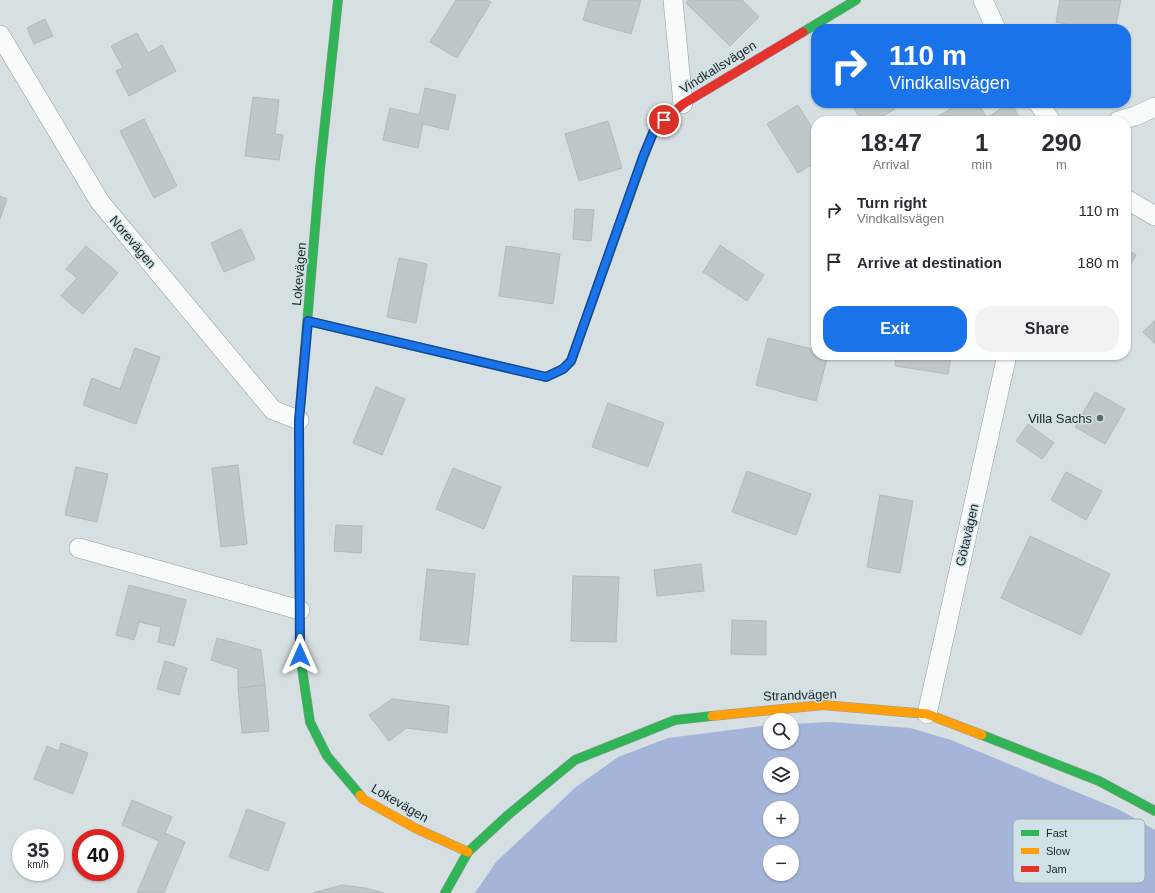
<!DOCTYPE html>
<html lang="en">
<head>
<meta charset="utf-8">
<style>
  body { margin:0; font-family:Arial,sans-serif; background:#f2f2f3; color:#2b2b33; height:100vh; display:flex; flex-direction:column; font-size:15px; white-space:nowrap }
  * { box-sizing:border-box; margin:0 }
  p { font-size:13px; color:#7c7c81 }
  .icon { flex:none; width:22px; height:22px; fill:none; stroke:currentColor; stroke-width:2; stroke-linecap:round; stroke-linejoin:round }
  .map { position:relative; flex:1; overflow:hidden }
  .panel { position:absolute; left:811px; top:116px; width:320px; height:244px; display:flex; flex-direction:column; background:#fff; border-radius:16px; box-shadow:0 1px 3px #0004 }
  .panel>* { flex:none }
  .top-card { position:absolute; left:811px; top:24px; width:320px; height:84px; border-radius:16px; box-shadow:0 1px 3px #0004; background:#1a73e8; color:#fff; overflow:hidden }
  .buttons { position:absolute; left:763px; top:713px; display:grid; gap:8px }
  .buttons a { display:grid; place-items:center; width:36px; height:36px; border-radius:50%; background:#fff; box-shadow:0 1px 3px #0004; font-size:20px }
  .speed { position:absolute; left:12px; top:829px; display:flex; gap:8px; font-size:20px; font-weight:700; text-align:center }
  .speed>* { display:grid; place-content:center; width:52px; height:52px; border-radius:50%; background:#fff; box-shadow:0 1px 3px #0004; line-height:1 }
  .speed small { font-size:10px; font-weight:400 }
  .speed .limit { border:6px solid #d22; background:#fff; color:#111 }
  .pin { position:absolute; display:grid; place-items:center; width:34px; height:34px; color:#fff; margin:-17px; border:2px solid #fff; border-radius:50%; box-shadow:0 1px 4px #0007 }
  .me { position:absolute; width:44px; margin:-22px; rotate:0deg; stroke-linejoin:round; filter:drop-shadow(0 0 3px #0008) }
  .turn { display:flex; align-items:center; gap:14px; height:84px; padding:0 12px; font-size:18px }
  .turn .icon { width:52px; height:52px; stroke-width:2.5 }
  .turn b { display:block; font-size:28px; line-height:34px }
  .eta { display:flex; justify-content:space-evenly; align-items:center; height:68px; text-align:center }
  .eta b { font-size:24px; font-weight:700; line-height:28px }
  .cta { display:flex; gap:8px; margin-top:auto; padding:8px 12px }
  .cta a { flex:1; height:46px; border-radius:16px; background:#1a73e8; color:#fff; font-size:16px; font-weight:700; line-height:46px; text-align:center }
  .cta a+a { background:#f2f2f3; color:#2b2b33 }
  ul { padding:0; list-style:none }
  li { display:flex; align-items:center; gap:12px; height:52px; padding:0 12px }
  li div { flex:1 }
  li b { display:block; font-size:15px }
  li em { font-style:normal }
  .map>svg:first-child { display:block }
  .water { fill:#a5b4d9; fill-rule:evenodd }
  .building { fill:#c0c7c9; stroke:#b3b9bc }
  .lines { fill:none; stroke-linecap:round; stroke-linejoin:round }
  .street-casing { stroke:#969c9e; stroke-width:20 }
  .fast-casing { stroke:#969c9e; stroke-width:10 }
  .slow-casing { stroke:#969c9e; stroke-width:10 }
  .jam-casing { stroke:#969c9e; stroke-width:10 }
  .street { stroke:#f9fafa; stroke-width:19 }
  .fast { stroke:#30b455; stroke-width:9 }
  .slow { stroke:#ff9f0a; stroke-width:9 }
  .jam { stroke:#e5322d; stroke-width:9 }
  .route-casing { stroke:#114b97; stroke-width:10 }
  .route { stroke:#1a73e8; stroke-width:7 }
  .poi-dot { fill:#61696a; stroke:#d1e2e6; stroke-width:1.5 }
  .labels { text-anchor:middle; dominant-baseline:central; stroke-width:3; stroke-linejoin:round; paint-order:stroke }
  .street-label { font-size:13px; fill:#22292a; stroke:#d1e2e6 }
  .poi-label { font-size:13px; fill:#22292a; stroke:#d1e2e6; text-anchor:end }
  .key { fill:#d1e2e6; stroke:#9caaae; stroke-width:1 }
  .key-label { font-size:11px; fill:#22292a }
</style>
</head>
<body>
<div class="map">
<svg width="1155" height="893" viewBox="0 0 1155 893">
  <rect width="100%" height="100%" fill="#d6dfe1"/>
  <path class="water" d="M 830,722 L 910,728 L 951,740 L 1120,810 L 1155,830 L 1155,893 L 475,893 L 496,862 L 576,787 L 618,757 L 668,738 L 770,725 L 770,742 L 792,742 L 792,724 ZM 770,764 L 792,764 L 792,786 L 770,786 ZM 770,808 L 792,808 L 792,830 L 770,830 ZM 770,852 L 792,852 L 792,874 L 770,874 Z"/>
  <path class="building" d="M 456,0 L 487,0 L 491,2 L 457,58 L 430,42 Z
    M 589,0 L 641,0 L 631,34 L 583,20 Z
    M 688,0 L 742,0 L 759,17 L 730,46 L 686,3 Z
    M 1060,0 L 1121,0 L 1115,29 L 1091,29 L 1056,22 Z
    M 45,19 L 53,36 L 34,44 L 27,28 Z
    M 137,33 L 148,53 L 162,45 L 176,71 L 129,96 L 116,71 L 123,68 L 111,46 Z
    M 425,88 L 456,95 L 448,130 L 423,124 L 418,148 L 383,140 L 390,108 L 419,115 Z
    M 253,97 L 279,100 L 275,134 L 283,135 L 279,160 L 245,156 Z
    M 851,103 L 891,103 L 895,109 L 874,121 L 861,121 Z
    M 949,103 L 978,103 L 986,116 L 978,121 L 937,121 L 935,118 L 952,108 Z
    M 1011,103 L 1020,118 L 1016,121 L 992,121 L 989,116 Z
    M 798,105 L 816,134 L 816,162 L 798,173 L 767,124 Z
    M 144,119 L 177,186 L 154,198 L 120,131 Z
    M 608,121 L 622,168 L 579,181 L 565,134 Z
    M 0,196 L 7,199 L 0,219 Z
    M 575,209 L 594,210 L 591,241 L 573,239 Z
    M 241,229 L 255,259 L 224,272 L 211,243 Z
    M 720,245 L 764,275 L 747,301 L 703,272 Z
    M 86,246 L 118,273 L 83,314 L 61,296 L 77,278 L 66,269 Z
    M 506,246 L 560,254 L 553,304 L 499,296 Z
    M 1126,249 L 1136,255 L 1126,272 Z
    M 399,258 L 427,264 L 416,323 L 387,317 Z
    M 1155,320 L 1155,344 L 1143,332 Z
    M 768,338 L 816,350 L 816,355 L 828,355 L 816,401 L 756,385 Z
    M 135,348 L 160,357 L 136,424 L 83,405 L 92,378 L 120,389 Z
    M 896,355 L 951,355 L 948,374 L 895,366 Z
    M 376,387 L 405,399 L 382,455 L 353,443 Z
    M 1095,392 L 1125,409 L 1105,444 L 1075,427 Z
    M 608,403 L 664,423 L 648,467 L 592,447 Z
    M 1028,424 L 1054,443 L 1042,459 L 1016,441 Z
    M 238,465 L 247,544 L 221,547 L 212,468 Z
    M 76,467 L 108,474 L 97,522 L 65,515 Z
    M 453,468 L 501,487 L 484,529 L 436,509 Z
    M 747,471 L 811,494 L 796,535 L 732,512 Z
    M 1066,472 L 1102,491 L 1086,520 L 1051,500 Z
    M 880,495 L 913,501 L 900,573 L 867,567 Z
    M 336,525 L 362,526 L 361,553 L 334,551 Z
    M 1030,536 L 1110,574 L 1081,635 L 1001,598 Z
    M 701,564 L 704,591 L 657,596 L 654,570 Z
    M 427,569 L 475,574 L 468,645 L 420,640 Z
    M 573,576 L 619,577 L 616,642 L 571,641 Z
    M 129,585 L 186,600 L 174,646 L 158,642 L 161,627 L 139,622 L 134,640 L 116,635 Z
    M 732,620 L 766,621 L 766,655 L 731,654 Z
    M 217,638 L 261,650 L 265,685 L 238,688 L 238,669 L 211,660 Z
    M 165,661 L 187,668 L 179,695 L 157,689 Z
    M 265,685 L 269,731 L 242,733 L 238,688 Z
    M 392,699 L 449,706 L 447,733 L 406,728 L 389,741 L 369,715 Z
    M 61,743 L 88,753 L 73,794 L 34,779 L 47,746 L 59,751 Z
    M 132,800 L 172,817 L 165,833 L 185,842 L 164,893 L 137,893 L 159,841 L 122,825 Z
    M 247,809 L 285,823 L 268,871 L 229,857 Z
    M 342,885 L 365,888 L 384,893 L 313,893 Z"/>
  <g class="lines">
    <g class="street-casing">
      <path id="street" d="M 673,0 L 683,104
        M 983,0 L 996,29
        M 0,35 L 100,202 L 273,410 L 299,420
        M 1038,103 L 1051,121
        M 1118,121 L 1135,116 L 1155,107
        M 1126,199 L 1155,216
        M 79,548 L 300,610
        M 927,714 L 1007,355"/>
    </g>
    <g class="fast-casing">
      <path id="fast" d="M 803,32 L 856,0
        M 308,321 L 546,377 L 563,369 L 571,361 L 645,153
        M 305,348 L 320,169 L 338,0
        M 299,498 L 300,655 L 310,722 L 327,756 L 360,795
        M 982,735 L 1099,781 L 1155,811
        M 445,893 L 468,852 L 508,815 L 575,760 L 675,720 L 712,716"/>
    </g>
    <g class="slow-casing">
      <path id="slow" d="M 712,716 L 823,705 L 927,714 L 982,735
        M 360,795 L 363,799 L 415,828 L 468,852"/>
    </g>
    <g class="jam-casing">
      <path id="jam" d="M 645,153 L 655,128 L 683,104 L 803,32
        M 299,498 L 299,420 L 305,348"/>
    </g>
    <use href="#street" class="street"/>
    <use href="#fast" class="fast"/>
    <use href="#slow" class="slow"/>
    <use href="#jam" class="jam"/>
  </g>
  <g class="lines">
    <g class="route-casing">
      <path id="route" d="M 300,655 L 299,420 L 308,321 L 546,377 L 563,369 L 571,361 L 643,157 L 655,128 L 664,120"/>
    </g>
    <use href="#route" class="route"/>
  </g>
  <circle class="poi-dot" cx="1100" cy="418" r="4"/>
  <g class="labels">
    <g class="street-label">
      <text transform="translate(718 67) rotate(-32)">Vindkallsvägen</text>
      <text transform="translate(133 242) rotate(50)">Norevägen</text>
      <text transform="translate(299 274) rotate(-85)">Lokevägen</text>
      <text transform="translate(967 535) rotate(-77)">Götavägen</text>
      <text transform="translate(800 695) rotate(-2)">Strandvägen</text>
      <text transform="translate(400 803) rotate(30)">Lokevägen</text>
    </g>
    <g class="poi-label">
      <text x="1092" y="418">Villa Sachs</text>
    </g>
  </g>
  <rect x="1013" y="819" width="132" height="64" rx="6" class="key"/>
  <rect x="1021" y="830" width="18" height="6" fill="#30b455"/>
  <rect x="1021" y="848" width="18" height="6" fill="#ff9f0a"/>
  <rect x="1021" y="866" width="18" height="6" fill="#e5322d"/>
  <g class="key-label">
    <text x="1046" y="837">Fast</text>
    <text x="1046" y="855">Slow</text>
    <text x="1046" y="873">Jam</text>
  </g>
</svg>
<div class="buttons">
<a><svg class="icon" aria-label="search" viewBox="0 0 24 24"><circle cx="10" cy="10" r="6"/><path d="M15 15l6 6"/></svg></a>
<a><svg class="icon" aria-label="layers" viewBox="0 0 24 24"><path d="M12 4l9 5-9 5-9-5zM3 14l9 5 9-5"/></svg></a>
<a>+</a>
<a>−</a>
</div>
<div class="speed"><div>35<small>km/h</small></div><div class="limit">40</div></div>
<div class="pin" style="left:664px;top:120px;background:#d93025"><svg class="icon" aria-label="arrive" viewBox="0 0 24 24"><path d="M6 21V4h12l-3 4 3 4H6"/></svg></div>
<svg class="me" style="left:300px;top:655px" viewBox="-20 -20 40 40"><path d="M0-17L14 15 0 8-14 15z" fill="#1a73e8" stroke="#fff" stroke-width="4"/></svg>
<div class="top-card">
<div class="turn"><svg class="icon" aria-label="right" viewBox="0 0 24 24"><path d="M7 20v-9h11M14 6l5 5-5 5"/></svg><div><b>110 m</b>Vindkallsvägen</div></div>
</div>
<section class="panel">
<div class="eta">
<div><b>18:47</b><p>Arrival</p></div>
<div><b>1</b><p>min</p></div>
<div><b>290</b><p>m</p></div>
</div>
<ul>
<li><svg class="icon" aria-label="right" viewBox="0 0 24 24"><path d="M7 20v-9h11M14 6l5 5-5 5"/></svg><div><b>Turn right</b><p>Vindkallsvägen</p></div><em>110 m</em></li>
<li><svg class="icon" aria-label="arrive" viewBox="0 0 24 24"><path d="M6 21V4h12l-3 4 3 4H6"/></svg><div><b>Arrive at destination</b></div><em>180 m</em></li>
</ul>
<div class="cta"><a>Exit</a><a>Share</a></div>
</section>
</div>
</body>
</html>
